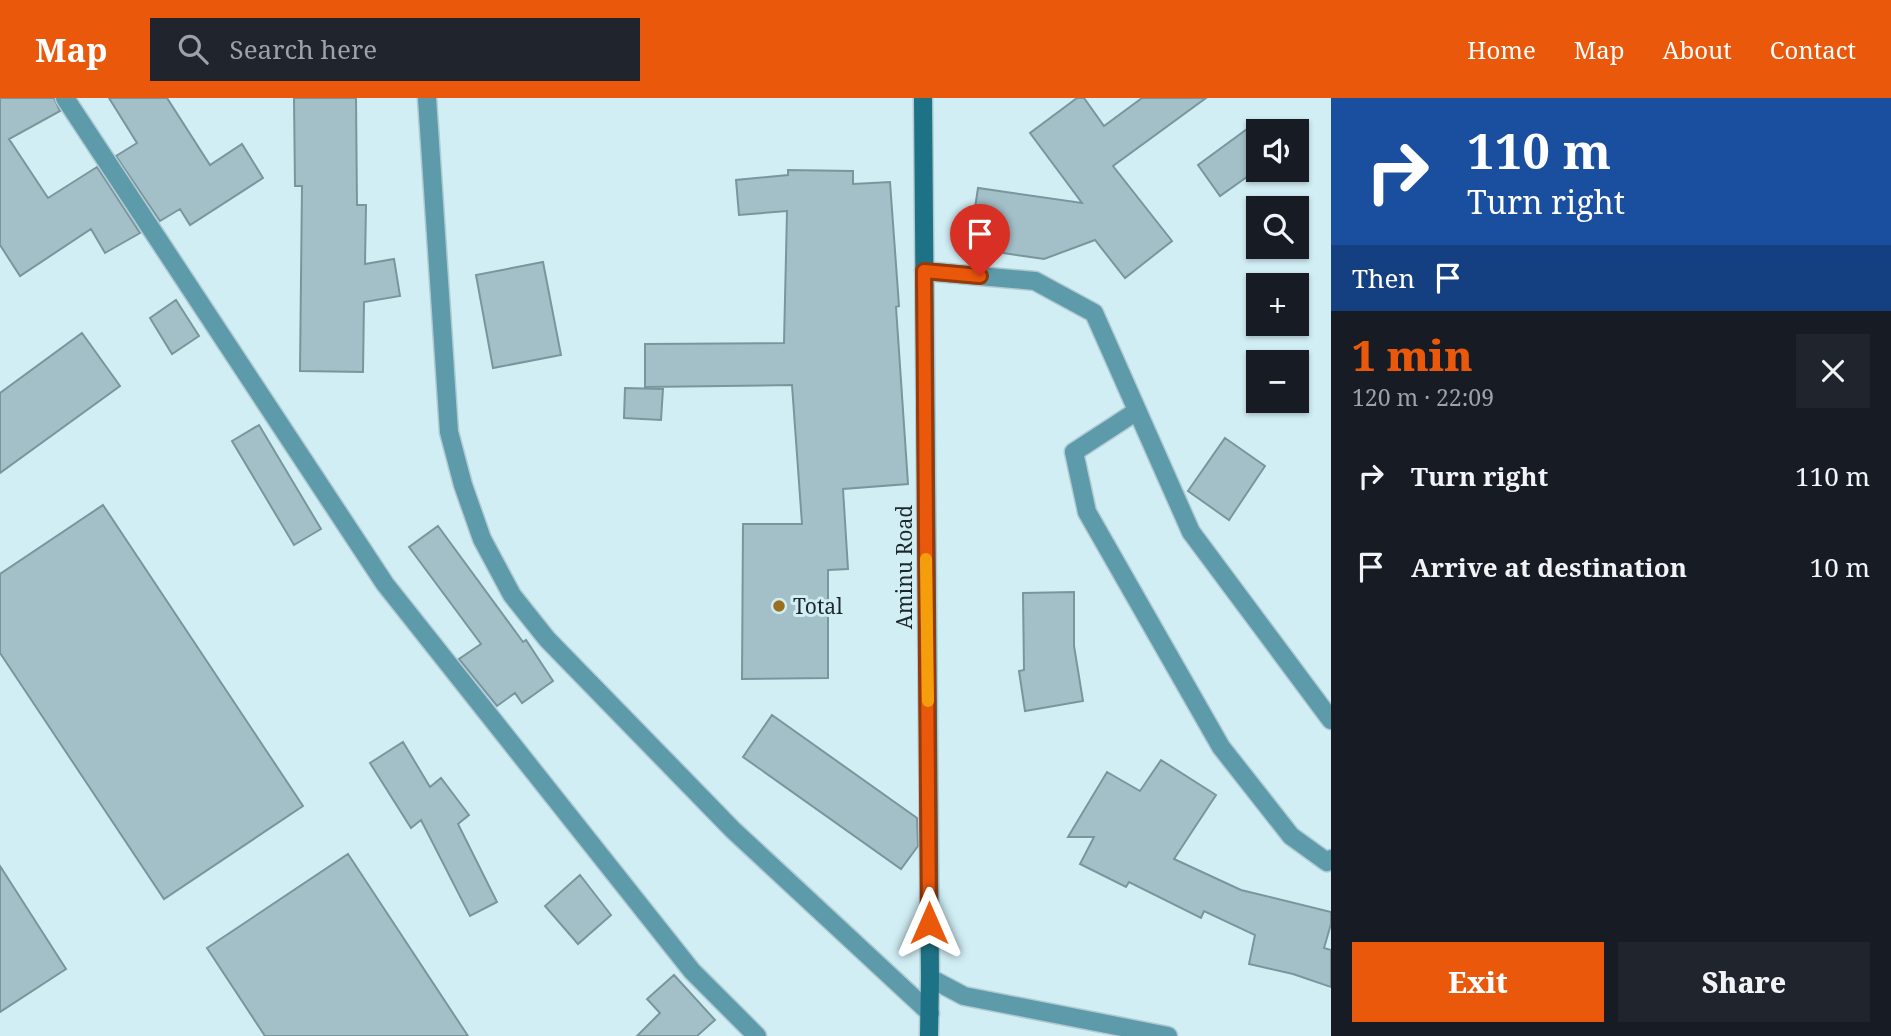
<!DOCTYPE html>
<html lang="en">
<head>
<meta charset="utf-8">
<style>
  body { margin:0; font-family:"Noto Serif",serif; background:#20242c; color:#f1f3f6; height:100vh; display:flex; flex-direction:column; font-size:26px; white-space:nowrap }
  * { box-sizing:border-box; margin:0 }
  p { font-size:23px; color:#9ea1a6 }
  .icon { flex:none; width:38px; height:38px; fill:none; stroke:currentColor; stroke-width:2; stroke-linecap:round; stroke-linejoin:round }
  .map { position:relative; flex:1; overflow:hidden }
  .side { display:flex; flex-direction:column; background:#171b24; width:560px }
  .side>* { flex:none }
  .guide { background:#1a4fa0; color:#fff; overflow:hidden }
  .buttons { position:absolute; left:1246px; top:21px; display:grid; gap:14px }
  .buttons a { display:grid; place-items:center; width:63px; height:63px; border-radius:0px; background:#171b24; box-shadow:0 2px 5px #0004; font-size:35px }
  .pin { position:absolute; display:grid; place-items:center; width:60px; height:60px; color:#fff; margin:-72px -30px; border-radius:50% 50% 50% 0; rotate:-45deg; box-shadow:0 0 7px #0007 }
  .pin .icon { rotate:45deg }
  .me { position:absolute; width:77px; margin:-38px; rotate:0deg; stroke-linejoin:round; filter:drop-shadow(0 0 5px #0008) }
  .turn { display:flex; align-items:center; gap:24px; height:147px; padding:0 21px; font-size:32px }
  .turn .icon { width:91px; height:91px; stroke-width:2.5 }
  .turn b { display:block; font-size:49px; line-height:60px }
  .then { display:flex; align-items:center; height:66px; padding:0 21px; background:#0003; gap:14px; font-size:26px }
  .round { display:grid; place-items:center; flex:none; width:74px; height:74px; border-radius:0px; background:#20242c }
  .summary { display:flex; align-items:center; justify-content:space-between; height:119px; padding:0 21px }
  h1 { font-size:42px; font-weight:800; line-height:52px; color:#ea580c }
  .button { display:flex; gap:14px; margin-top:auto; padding:14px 21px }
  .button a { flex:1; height:80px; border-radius:0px; background:#ea580c; color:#fff; font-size:28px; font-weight:800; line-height:80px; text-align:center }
  .button a+a { background:#20242c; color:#f1f3f6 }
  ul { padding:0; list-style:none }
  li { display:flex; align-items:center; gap:21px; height:91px; padding:0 21px }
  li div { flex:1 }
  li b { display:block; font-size:26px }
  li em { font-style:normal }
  header { display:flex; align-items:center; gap:42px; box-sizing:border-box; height:98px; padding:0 35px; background:#ea580c; color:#fff }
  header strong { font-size:33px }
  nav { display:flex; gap:38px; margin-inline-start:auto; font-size:24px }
  .search { width:490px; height:63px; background:#20242c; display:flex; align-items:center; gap:18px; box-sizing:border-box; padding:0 24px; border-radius:0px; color:#9ea1a6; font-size:26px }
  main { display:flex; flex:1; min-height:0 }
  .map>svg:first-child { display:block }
  .building { fill:#a3bfc7; stroke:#7a969d; stroke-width:2 }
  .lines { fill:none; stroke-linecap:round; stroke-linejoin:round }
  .lane-casing { stroke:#b1cad1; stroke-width:21 }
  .street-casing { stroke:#b1cad1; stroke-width:21 }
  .secondary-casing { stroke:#b1cad1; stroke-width:21 }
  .lane { stroke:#5d9bab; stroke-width:18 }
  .street { stroke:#5d9bab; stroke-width:18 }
  .secondary { stroke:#1d7385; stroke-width:18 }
  .route-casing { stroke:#983908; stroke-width:18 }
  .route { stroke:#ea580c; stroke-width:12 }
  .slow { stroke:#f59e0b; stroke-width:12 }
  .poi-dot { fill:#9a6f1d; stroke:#d1eef5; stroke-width:2.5 }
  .labels { text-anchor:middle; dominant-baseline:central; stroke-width:6; stroke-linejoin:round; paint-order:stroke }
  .street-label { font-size:21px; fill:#1d282b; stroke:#d1eef5 }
  .poi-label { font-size:21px; fill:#1d282b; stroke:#d1eef5; text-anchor:start }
</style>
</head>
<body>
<header>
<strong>Map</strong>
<div class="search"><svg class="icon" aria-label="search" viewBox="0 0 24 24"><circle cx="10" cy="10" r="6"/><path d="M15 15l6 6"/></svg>Search here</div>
<nav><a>Home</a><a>Map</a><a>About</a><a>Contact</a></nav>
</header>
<main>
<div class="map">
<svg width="1331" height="938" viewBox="0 0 1331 938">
  <rect width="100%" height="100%" fill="#d1eef5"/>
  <path class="building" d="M 0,0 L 54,0 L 60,13 L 9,41 L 48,100 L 97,69 L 140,135 L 105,155 L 91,131 L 20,178 L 0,147 Z
    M 109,0 L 167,0 L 210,67 L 242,46 L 263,80 L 190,127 L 180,111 L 160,123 L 116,58 L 137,45 Z
    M 294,0 L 356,0 L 357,107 L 366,107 L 365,166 L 394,161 L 400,198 L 364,204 L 363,274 L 300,273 L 302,88 L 295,88 Z
    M 1077,0 L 1084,0 L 1104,28 L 1142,0 L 1206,0 L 1113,68 L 1172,143 L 1125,180 L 1095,142 L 1044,161 L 969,150 L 978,90 L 1082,105 L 1030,35 Z
    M 1258,23 L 1258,71 L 1220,98 L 1198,67 Z
    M 788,72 L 853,73 L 853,86 L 890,84 L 899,208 L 896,209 L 908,386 L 843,391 L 848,471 L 828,472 L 828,580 L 742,581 L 743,426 L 802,426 L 792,287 L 645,289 L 645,246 L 784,245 L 787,113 L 739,117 L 736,82 L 788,77 Z
    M 543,164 L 561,257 L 493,270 L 476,177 Z
    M 176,202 L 199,238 L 172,256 L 150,220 Z
    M 82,235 L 120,288 L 0,375 L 0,295 Z
    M 625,290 L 663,291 L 661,322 L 624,320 Z
    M 259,327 L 321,431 L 294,447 L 232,343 Z
    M 1225,340 L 1265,368 L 1229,422 L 1188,393 Z
    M 103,407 L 303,708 L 164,801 L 0,555 L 0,476 Z
    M 438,428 L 523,544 L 526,542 L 553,583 L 522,605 L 515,595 L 497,608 L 459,561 L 481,546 L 409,449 Z
    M 1074,494 L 1074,548 L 1083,603 L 1025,613 L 1019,573 L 1024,572 L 1023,495 Z
    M 772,617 L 917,720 L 918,748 L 901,771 L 743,659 Z
    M 403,644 L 430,689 L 441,680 L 469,717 L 458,726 L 497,804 L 470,818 L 421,722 L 411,730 L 370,665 Z
    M 1161,662 L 1216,697 L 1174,761 L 1241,792 L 1331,814 L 1331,826 L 1324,850 L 1331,852 L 1331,889 L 1293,876 L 1249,866 L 1255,837 L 1204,813 L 1201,820 L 1129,784 L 1126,789 L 1080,766 L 1094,739 L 1068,739 L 1107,674 L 1140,693 Z
    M 348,756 L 468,938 L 265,938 L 207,850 Z
    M 0,768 L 66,871 L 0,914 Z
    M 580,777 L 611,817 L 578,846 L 545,808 Z
    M 674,877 L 715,922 L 697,938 L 637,938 L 660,915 L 647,901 Z"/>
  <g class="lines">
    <g class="lane-casing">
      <path id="lane" d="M 924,173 L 1035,183 L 1094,215 L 1191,434 L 1331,622
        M 1137,313 L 1074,354 L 1087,414 L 1221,649 L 1291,738 L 1327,764 L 1331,761"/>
    </g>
    <g class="street-casing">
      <path id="street" d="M 65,0 L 385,486 L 692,873 L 757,938
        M 427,0 L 449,334 L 463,387 L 482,441 L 512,497 L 547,541 L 733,732 L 930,915
        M 930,880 L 964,898 L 1168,938"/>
    </g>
    <g class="secondary-casing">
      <path id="secondary" d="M 923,0 L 930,880 L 929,938"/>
    </g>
    <use href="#lane" class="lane"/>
    <use href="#street" class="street"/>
    <use href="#secondary" class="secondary"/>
  </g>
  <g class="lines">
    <g class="route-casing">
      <path id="route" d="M 929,825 L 924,173 L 980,178"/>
    </g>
    <use href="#route" class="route"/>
    <path class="slow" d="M 926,461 L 928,603"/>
  </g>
  <circle class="poi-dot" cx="779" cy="508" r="7"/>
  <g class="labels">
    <g class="street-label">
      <text transform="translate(904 469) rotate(-90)">Aminu Road</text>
    </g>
    <g class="poi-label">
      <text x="793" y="508">Total</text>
    </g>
  </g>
</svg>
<div class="buttons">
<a><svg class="icon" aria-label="sound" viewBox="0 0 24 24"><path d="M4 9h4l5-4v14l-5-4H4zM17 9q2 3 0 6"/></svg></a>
<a><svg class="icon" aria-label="search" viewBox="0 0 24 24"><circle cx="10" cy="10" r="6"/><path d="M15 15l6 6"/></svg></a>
<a>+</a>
<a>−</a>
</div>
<div class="pin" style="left:980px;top:178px;background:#d93025"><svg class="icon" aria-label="arrive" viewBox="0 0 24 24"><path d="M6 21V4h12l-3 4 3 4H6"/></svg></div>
<svg class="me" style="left:929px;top:825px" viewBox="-20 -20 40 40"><path d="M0-17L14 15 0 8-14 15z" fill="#ea580c" stroke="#fff" stroke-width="4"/></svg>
</div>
<section class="side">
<div class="guide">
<div class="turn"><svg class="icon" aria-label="right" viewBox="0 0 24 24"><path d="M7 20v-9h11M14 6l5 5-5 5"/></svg><div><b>110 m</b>Turn right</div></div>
<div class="then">Then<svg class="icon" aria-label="arrive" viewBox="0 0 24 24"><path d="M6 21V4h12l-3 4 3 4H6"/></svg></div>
</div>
<div class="summary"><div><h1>1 min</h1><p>120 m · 22:09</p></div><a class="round"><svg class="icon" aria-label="close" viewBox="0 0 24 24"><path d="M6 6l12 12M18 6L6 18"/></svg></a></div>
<ul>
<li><svg class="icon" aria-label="right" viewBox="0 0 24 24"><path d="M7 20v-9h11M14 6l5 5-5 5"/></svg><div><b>Turn right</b></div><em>110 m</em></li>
<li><svg class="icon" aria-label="arrive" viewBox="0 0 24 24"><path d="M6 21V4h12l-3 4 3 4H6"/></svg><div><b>Arrive at destination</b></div><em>10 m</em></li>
</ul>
<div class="button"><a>Exit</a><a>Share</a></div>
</section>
</main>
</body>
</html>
